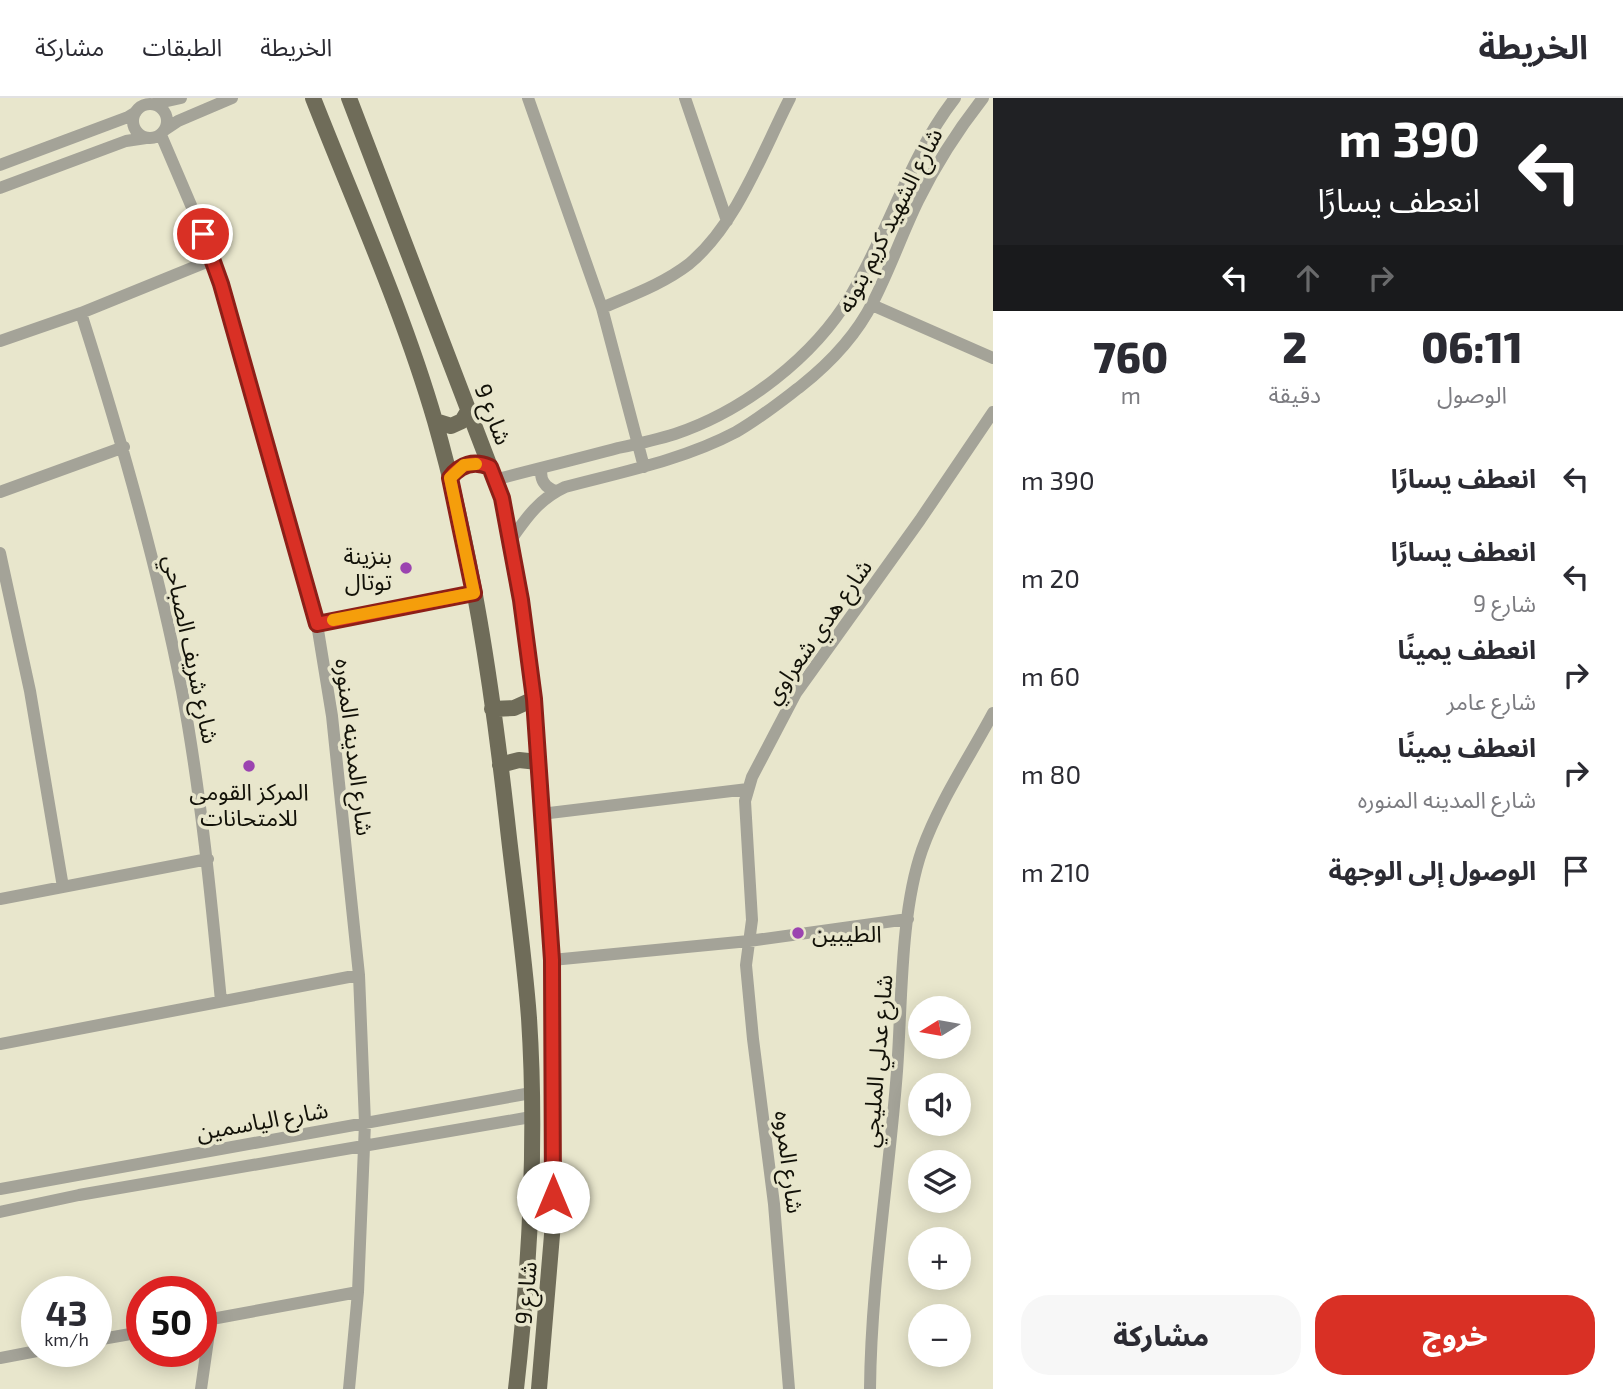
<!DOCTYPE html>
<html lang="ar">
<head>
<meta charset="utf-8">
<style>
  body { margin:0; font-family:"Exo 2","Noto Sans Arabic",sans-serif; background:#f7f7f7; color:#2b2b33; direction:rtl; height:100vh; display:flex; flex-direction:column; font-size:26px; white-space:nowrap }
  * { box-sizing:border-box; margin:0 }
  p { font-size:23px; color:#7c7c81 }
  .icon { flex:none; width:38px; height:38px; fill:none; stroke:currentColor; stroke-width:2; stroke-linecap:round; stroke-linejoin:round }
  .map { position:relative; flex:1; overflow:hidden; direction:ltr }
  .details { display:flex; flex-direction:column; background:#fff; width:630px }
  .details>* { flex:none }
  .guide { background:#202124; color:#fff; overflow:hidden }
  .needle { width:46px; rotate:259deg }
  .tools { position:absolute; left:908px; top:898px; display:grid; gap:14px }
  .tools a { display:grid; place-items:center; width:63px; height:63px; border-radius:50%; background:#fff; box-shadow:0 4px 18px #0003; font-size:35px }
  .speed { position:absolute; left:21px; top:1178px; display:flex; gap:14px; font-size:35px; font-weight:700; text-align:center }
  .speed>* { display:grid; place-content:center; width:91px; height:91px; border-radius:50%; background:#fff; box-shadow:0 4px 18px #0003; line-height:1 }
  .speed small { font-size:18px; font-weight:400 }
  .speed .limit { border:10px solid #d22; background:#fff; color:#111 }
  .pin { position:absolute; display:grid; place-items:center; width:60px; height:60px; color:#fff; margin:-30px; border:4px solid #fff; border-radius:50%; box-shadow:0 2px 7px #0007 }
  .me { position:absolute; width:77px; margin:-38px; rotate:0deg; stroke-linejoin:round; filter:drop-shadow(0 0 5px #0008) }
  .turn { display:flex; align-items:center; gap:24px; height:147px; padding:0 28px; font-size:32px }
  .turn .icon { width:91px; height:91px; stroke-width:2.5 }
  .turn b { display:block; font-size:49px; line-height:60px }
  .lanes { display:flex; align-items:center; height:66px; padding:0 28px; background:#0003; justify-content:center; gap:35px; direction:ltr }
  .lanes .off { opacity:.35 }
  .eta { display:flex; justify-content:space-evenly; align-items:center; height:119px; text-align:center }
  .eta b { font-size:42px; font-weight:800; line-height:49px }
  .button { display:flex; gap:14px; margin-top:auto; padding:14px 28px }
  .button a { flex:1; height:80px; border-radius:28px; background:#d93025; color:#fff; font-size:28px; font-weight:800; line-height:80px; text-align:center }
  .button a+a { background:#f7f7f7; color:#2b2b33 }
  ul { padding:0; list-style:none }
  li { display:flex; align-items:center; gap:21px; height:98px; padding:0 28px }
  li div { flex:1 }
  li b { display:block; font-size:26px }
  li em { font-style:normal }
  header { display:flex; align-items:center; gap:42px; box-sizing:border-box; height:98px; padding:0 35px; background:#fff; border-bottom:2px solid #e1e1e2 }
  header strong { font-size:33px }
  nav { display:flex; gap:38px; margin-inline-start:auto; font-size:24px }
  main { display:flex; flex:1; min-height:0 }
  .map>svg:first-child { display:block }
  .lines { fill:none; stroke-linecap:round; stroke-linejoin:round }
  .minor { stroke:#a4a398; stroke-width:12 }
  .major { stroke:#6f6c59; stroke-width:16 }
  .route-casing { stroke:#8d1f18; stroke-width:18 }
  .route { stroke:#d93025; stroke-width:12 }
  .slow { stroke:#f59e0b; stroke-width:12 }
  .poi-dot { fill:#9b44b0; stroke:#e8e6cc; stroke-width:2.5 }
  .labels { text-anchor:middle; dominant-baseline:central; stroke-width:7; stroke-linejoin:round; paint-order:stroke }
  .street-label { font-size:23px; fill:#121108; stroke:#e8e6cc }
  .poi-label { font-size:23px; fill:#121108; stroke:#e8e6cc; text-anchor:end }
</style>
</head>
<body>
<header>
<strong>الخريطة</strong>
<nav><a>الخريطة</a><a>الطبقات</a><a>مشاركة</a></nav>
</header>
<main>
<section class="details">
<div class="guide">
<div class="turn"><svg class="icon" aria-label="left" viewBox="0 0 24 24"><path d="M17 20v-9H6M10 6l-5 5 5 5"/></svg><div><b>390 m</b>انعطف يسارًا</div></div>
<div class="lanes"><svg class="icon" aria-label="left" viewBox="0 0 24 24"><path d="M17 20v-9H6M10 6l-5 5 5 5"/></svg><svg class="icon off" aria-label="ahead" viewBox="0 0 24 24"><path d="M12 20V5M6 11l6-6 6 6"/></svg><svg class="icon off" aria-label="right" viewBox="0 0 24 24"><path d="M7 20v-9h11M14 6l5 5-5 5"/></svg></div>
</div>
<div class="eta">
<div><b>06:11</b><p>الوصول</p></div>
<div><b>2</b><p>دقيقة</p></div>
<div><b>760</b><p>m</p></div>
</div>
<ul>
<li><svg class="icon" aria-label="left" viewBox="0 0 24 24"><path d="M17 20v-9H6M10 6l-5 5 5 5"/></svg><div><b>انعطف يسارًا</b></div><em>390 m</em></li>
<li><svg class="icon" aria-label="left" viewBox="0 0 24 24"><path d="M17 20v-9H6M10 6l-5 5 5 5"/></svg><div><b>انعطف يسارًا</b><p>شارع 9</p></div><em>20 m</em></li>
<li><svg class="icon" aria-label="right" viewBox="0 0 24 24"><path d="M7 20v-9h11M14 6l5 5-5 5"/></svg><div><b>انعطف يمينًا</b><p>شارع عامر</p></div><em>60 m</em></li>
<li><svg class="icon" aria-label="right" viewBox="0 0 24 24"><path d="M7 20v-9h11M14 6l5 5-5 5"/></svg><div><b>انعطف يمينًا</b><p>شارع المدينه المنوره</p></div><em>80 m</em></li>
<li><svg class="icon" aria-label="arrive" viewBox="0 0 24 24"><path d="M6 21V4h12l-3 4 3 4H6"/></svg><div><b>الوصول إلى الوجهة</b></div><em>210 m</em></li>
</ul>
<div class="button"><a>خروج</a><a>مشاركة</a></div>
</section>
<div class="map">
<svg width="993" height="1291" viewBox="0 0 993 1291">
  <rect width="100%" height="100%" fill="#e8e6cc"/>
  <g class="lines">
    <path class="minor" d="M 528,0 L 602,210 L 644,369
      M 685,0 L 727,123
      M133 23a17 17 0 1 1 34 0a17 17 0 1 1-34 0Z
      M 154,6 L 181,0
      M 166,31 L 178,23 L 232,0
      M 161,37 L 214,161 L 280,388 L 317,526 L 332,618 L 359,877 L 365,1025 L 358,1194 L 349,1291
      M 0,67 L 128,19 L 136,14
      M 0,90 L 126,43 L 146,40
      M 872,207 L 993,260
      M 602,210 C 632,197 663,186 689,166 C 737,126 762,55 790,0
      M 81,215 C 121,340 157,465 182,593 C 201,696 211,799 221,903
      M 0,243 L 81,215 L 214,161
      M 542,370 C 539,381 545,390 556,393
      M 494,382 C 536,371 577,361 618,350 C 637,346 656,342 675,336 C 744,313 814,259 851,197 C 889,133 909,59 955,0
      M 0,394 L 124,349
      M 510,443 C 526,420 539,401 565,389 C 622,374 683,362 736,334 C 759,321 780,304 801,288 C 830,265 856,238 873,204 C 890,171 902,136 918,103 C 936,66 958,32 983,0
      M 0,455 L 30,593 L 63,789
      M 317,526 L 474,495
      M 541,716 L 748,691
      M 0,801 L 208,761
      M 552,862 L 749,843 L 908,821
      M 0,946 L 359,877
      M 0,1091 L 531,995
      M 0,1114 L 79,1097 L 531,1019
      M 201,1223 L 358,1194
      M 96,1242 L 142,1234
      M 0,1260 L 37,1253
      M 201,1291 L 211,1221
      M 789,1291 L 774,1106 L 753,941 L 746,867 L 752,822 L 745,703 L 752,679 L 796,595 L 920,422 L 993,314
      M 870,1291 C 871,1185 889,1079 897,973 C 902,906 900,815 922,752 C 939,704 969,660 993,615"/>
    <path class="major" d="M 313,0 C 355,107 403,213 435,323 C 472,453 492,588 507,722 C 514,787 524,854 529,920 C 537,1043 530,1168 516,1291
      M 349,0 L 502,400 L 521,502 L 534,601 L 552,862 L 553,1125 L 539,1291
      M 435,323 L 451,328 L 462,323 L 468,313
      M 450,380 C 461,366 474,362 490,369
      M 492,611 L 514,610 L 534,601
      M 500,667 L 519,662 L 538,664"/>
  </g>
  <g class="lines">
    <g class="route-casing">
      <path id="route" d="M 203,136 L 221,186 L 317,526 L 474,495 L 450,380 C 460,366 474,362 490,369 L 502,400 L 510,443 L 521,502 L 534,601 L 552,862 L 553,1099"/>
    </g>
    <use href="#route" class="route"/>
    <path class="slow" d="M 333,522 L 474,495 L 450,380 L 464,367 L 476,366"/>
  </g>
  <g class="poi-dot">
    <circle cx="406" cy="470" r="7"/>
    <circle cx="249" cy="668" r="7"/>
    <circle cx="798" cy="835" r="7"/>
  </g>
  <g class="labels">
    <g class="street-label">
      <text transform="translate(889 122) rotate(-63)">شارع الشهيد كريم بنونه</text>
      <text transform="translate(494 316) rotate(69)">شارع 9</text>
      <text transform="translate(817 533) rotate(-55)">شارع هدي شعراوي</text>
      <text transform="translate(192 551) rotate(78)">شارع شريف الصباحي</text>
      <text transform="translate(355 649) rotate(83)">شارع المدينه المنوره</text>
      <text transform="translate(876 963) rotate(-85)">شارع عدلي المليجي</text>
      <text transform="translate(262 1022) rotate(-10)">شارع الياسمين</text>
      <text transform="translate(790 1064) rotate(83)">شارع المروه</text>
      <text transform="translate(525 1195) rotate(-85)">شارع 9</text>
    </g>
    <g class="poi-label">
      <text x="392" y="457">بنزينة<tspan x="392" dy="26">توتال</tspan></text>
      <text x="249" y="693" text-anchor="middle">المركز القومى<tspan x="249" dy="26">للامتحانات</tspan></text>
      <text x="812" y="835" text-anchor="start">الطيبين</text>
    </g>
  </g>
</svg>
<div class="tools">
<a><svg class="needle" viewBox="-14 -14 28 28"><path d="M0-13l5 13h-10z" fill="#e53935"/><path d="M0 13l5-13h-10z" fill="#7c7c81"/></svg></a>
<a><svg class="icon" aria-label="sound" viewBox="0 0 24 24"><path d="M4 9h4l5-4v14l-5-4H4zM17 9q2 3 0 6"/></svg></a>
<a><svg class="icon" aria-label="layers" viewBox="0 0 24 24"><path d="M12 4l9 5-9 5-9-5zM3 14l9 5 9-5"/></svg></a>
<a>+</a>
<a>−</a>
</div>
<div class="speed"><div>43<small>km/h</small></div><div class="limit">50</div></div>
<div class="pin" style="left:203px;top:136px;background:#d93025"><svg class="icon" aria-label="arrive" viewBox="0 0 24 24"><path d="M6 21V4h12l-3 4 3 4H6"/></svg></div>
<svg class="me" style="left:553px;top:1099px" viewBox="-20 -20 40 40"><circle r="19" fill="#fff"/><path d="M0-13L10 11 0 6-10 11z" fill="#d93025"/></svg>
</div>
</main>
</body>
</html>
